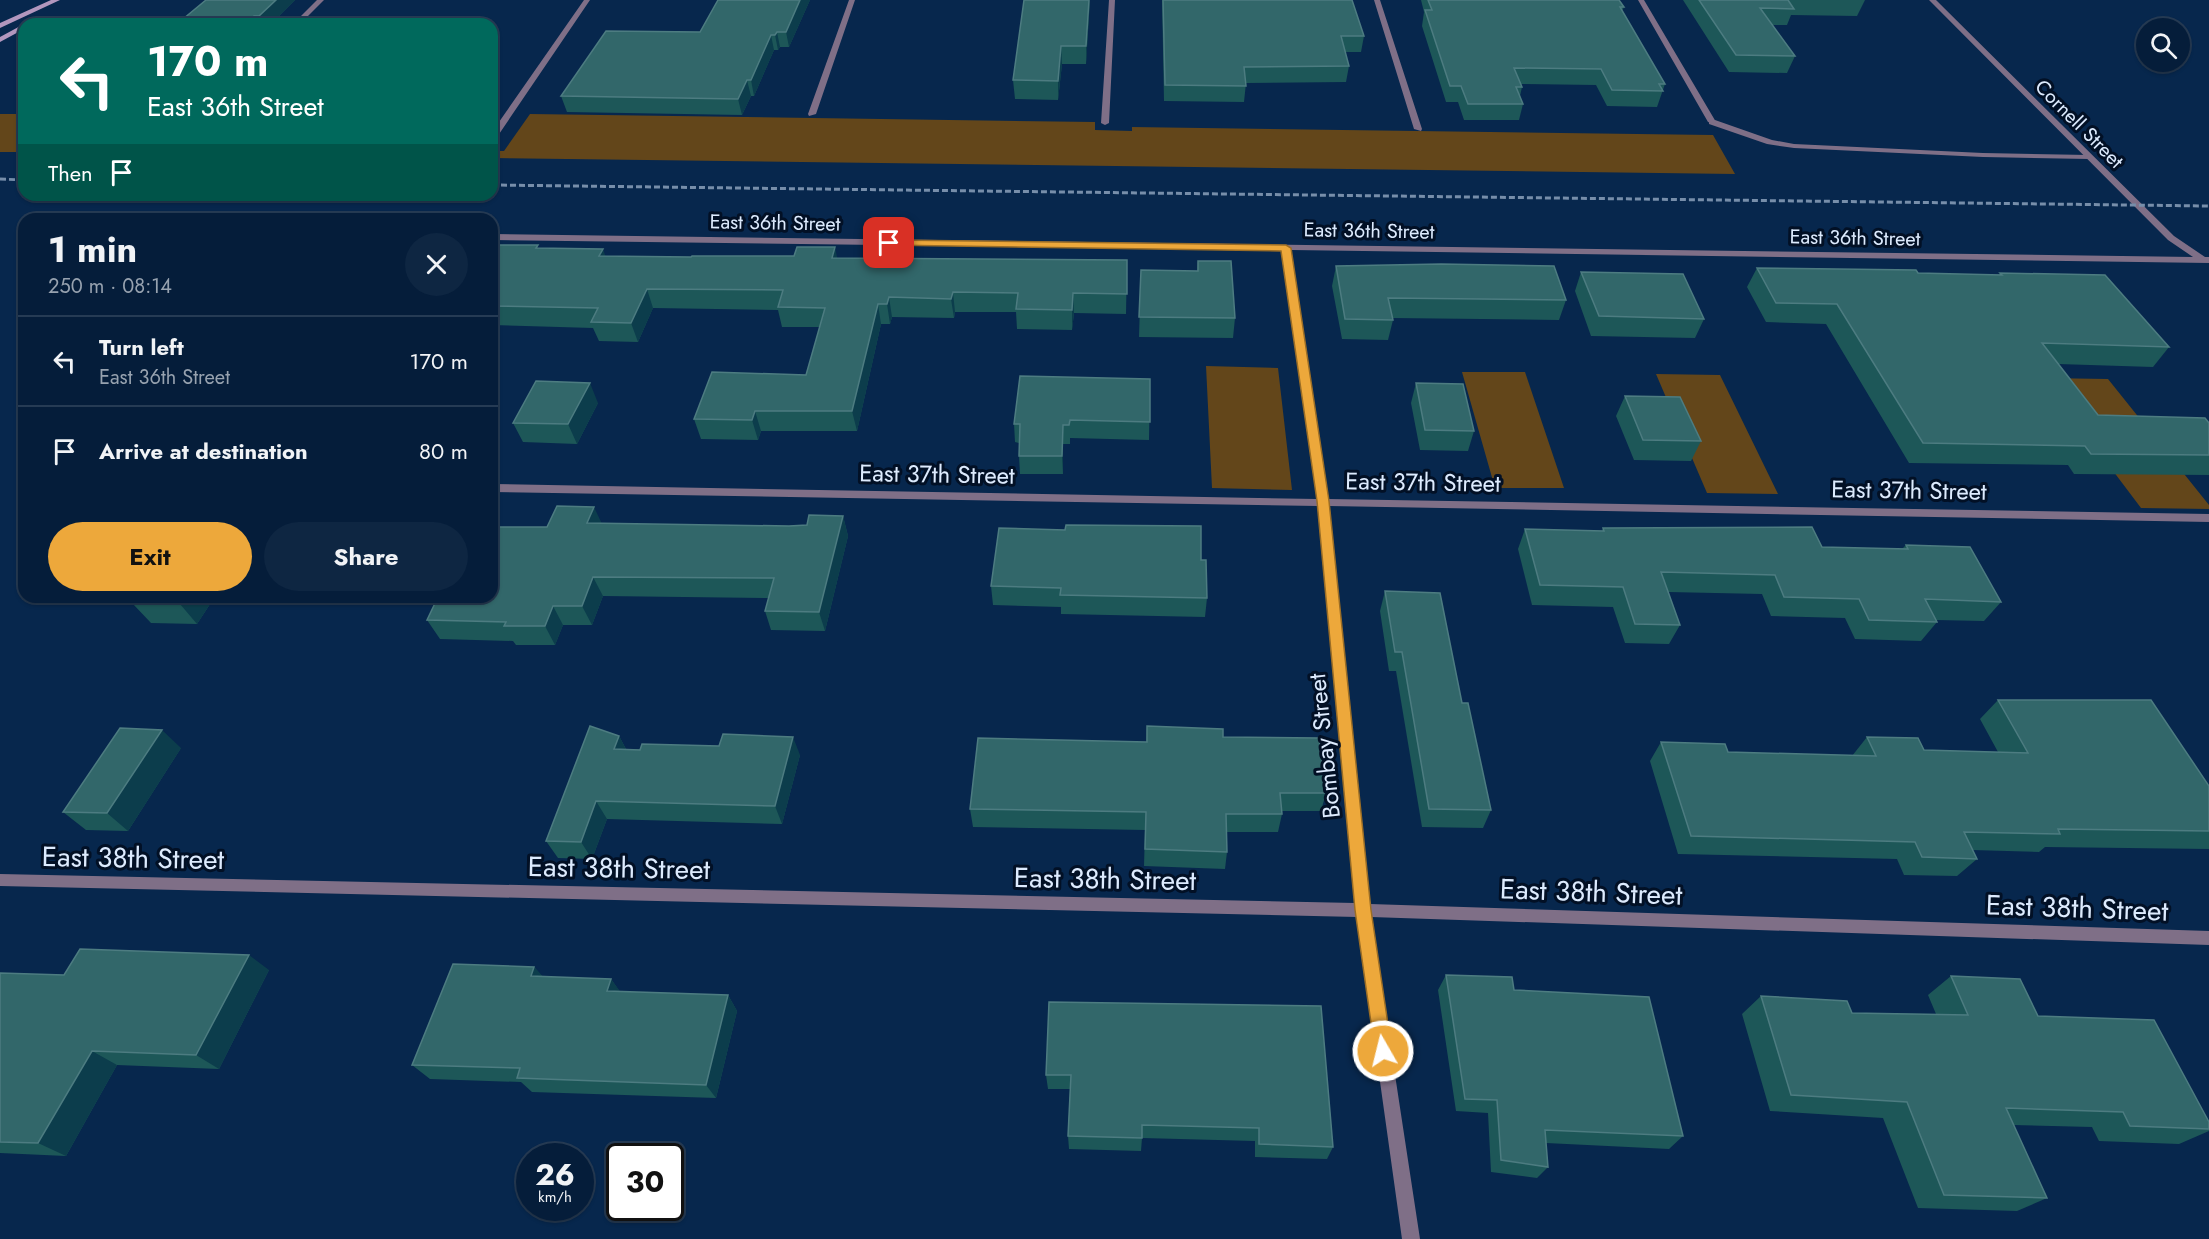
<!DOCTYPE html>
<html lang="en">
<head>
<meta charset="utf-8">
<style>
  body { margin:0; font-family:Jost,sans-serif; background:#0e2642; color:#f1f3f6; height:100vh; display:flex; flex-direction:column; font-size:22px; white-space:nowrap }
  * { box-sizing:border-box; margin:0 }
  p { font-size:20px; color:#97a2af }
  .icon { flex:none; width:33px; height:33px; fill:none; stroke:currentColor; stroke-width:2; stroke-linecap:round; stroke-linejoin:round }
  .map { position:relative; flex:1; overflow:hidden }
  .sheet { position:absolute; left:18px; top:213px; width:480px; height:390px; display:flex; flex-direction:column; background:#051d3a; border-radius:18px; box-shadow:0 2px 4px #0004,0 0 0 2px #263b54 }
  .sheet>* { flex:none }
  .top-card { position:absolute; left:18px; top:18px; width:480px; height:183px; border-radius:18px; box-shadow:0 2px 4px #0004,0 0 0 2px #263b54; background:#00695c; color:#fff; overflow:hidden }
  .buttons { position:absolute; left:2136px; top:18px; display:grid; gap:12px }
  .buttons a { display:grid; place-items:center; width:54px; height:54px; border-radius:50%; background:#051d3a; box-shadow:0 2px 4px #0004,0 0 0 2px #263b54; font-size:30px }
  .speed { position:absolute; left:516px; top:1143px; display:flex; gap:12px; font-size:30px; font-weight:700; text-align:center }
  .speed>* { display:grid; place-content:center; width:78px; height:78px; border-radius:50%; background:#051d3a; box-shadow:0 2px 4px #0004,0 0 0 2px #263b54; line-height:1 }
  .speed small { font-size:15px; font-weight:400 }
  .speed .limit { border:3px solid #111; border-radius:9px; background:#fff; color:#111 }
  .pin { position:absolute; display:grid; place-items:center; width:51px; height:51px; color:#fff; margin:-26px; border-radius:12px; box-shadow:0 3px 9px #0006 }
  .me { position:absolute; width:66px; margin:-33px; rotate:352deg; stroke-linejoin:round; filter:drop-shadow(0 0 4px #0008) }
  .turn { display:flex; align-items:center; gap:21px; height:126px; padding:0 30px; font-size:27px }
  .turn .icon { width:78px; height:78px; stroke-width:2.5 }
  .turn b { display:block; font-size:42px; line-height:51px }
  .then { display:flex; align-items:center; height:57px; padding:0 30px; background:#0003; gap:12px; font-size:22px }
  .round { display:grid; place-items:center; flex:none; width:63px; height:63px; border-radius:32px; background:#0e2642 }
  .summary { display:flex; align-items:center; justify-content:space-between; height:102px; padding:0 30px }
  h1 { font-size:36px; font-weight:700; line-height:45px }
  .cta { display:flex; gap:12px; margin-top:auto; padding:12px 30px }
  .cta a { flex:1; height:69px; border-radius:36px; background:#eda83b; color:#111; font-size:24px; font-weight:700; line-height:69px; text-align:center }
  .cta a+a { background:#0e2642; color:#f1f3f6 }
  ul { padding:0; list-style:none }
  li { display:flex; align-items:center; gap:18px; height:90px; padding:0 30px; border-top:2px solid #263b54 }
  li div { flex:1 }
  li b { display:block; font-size:22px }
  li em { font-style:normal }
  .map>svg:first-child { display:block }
  .green { fill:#63461a }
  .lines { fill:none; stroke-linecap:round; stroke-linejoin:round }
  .lane { fill:#7f6f87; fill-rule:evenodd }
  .street { fill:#7f6f87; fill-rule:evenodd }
  .secondary { fill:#b297be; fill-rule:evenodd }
  .rail { stroke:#778eaa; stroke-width:3; stroke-dasharray:6 3; stroke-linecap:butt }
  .wall { fill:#1d5758 }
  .shaded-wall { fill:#0c3d4c }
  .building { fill:#32676a; stroke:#4d7c81; stroke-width:1.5 }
  .route { fill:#eda83b; stroke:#9a6d26; stroke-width:1.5 }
  .labels { text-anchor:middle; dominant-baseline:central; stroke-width:6; stroke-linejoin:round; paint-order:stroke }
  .far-street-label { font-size:20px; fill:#ddebfe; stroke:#021025 }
  .street-label { font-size:24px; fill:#ddebfe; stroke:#021025 }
  .near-street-label { font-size:28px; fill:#ddebfe; stroke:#021025 }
</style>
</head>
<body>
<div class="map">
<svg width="2209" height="1239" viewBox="0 0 2209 1239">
  <rect width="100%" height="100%" fill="#07274d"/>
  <path class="green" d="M 0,114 L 24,114 L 24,152 L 0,152 Z
    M 530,114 L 1095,122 L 1095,130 L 1132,131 L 1132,127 L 1713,135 L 1735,174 L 492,158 L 492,151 L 504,151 Z
    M 1206,366 L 1278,368 L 1292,490 L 1212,488 Z
    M 1462,372 L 1525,372 L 1564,488 L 1495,488 Z
    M 1656,374 L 1720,375 L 1778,494 L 1707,493 Z
    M 2043,378 L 2108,379 L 2209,505 L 2209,509 L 2141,508 Z"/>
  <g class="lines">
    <path class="lane" d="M 1709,120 L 1715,120 L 1772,140 L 1794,144 L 1983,153 L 2089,155 L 2093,157 L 2089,159 L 1983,157 L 1794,148 L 1767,144 L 1709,124 Z"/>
    <path class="street" d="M 317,0 L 324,0 L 300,24 L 293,24 Z
      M 584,0 L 590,0 L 495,140 L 492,140 L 492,132 Z
      M 849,0 L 855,0 L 816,114 L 809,116 L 808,114 Z
      M 1109,0 L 1115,0 L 1109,123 L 1105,125 L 1101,123 Z
      M 1374,0 L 1380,0 L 1422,129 L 1421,131 L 1414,129 Z
      M 1638,0 L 1644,0 L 1716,122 L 1715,124 L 1708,122 Z
      M 1929,0 L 1936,0 L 2174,236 L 2205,257 L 2209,257 L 2209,263 L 1291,250 L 1328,499 L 2209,514 L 2209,522 L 1329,506 L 1370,904 L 2209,931 L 2209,945 L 1371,917 L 1420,1239 L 1402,1239 L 1357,917 L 0,886 L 0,874 L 1355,903 L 1318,506 L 492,492 L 492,484 L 1317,499 L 1282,250 L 492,240 L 492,234 L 2193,257 L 2168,240 Z"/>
    <path class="secondary" d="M 51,0 L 60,0 L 0,28 L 0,23 Z
      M 24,24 L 24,29 L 0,42 L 0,37 Z"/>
    <path class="rail" d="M 0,179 L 24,180
      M 492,185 L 2209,206"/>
  </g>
  <path class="wall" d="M 206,0 L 295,0 L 271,24 L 177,24 Z
    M 810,0 L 789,47 L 780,47 L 778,50 L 774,50 L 754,96 L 751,96 L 742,115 L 567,112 L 561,96 L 700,32 Z
    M 1024,0 L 1090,0 L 1086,64 L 1062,64 L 1058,100 L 1015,99 L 1013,80 Z
    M 1162,0 L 1352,0 L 1364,36 L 1361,52 L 1345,52 L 1349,66 L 1346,82 L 1246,83 L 1244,102 L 1164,101 Z
    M 1421,0 L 1619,0 L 1624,7 L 1622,11 L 1665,84 L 1657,107 L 1607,106 L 1596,85 L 1521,84 L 1522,87 L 1520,96 L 1523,104 L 1519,120 L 1464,120 L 1458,102 L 1446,102 L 1422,26 L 1424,12 Z
    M 1683,0 L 1865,0 L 1857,16 L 1791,15 L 1787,25 L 1772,25 L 1795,56 L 1787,73 L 1729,72 Z
    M 492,245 L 539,248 L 605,256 L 691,257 L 1127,260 L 1126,314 L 1074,313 L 1072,330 L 1017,329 L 1016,312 L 955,312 L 954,318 L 892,317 L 890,324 L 881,324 L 857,431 L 761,431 L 758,440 L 701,439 L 694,419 L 806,375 L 820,327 L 782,327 L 778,310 L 653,308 L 638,342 L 599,341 L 593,328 L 492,325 Z
    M 1198,261 L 1235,318 L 1233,338 L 1139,337 L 1141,270 L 1197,271 Z
    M 1336,266 L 1566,300 L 1559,320 L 1392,318 L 1393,320 L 1388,340 L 1342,339 L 1332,286 Z
    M 1757,268 L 1918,273 L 1999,275 L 2000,273 L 2169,347 L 2153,367 L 2058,364 L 2098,415 L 2209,423 L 2209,475 L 2074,474 L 2068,465 L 1909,463 L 1826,324 L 1766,322 L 1747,287 Z
    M 1581,272 L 1704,319 L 1695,338 L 1591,336 L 1575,291 Z
    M 1150,379 L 1149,440 L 1070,438 L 1070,444 L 1063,444 L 1063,474 L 1020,474 L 1019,456 L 1019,443 L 1015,442 L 1014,424 Z
    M 1416,383 L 1474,431 L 1468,451 L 1420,450 L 1411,403 Z
    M 1625,396 L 1701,441 L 1691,461 L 1634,460 L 1616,416 Z
    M 598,403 L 577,444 L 523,442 L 513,423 Z
    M 843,516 L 848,536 L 825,631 L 771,630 L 765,611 L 769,598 L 603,596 L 592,625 L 563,625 L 555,645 L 516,645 L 513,641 L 440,639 L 427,620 L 547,527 L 602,524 L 789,526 L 807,525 Z
    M 1603,528 L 1822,547 L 1902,549 L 1906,545 L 2001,602 L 1984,621 L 1936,620 L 1937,622 L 1921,641 L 1855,639 L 1845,618 L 1771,616 L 1762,594 L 1668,592 L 1680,625 L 1669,644 L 1625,643 L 1613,607 L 1532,605 L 1518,549 L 1525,529 L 1602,531 Z
    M 1201,560 L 1207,598 L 1205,617 L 1061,614 L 1061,607 L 993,605 L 991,586 Z
    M 1385,591 L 1462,703 L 1491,810 L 1483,828 L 1422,827 L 1396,671 L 1389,671 L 1380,611 Z
    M 137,597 L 343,597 L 341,602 L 214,598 L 197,624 L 151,623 L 133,604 Z
    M 1998,700 L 2209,786 L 2209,849 L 2045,847 L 2039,852 L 1972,850 L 1977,859 L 1957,876 L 1904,875 L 1897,859 L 1678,854 L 1650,761 L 1661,742 L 1728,752 L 1852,756 L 1867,737 L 1924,750 L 1998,752 L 1980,719 Z
    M 1147,726 L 1223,737 L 1326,793 L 1321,811 L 1281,811 L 1282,814 L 1278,832 L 1227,832 L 1227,852 L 1225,869 L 1144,866 L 1145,830 L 973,827 L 970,809 L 1146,742 Z
    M 619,736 L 626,749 L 800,755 L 782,824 L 607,819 L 592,859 L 558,858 L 546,841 Z
    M 181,748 L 128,831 L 86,830 L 63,812 Z
    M 534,967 L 543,977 L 611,979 L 620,992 L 728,995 L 737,1011 L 716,1098 L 532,1092 L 521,1082 L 430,1079 L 412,1065 Z
    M 269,970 L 219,1069 L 117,1065 L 66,1156 L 0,1153 L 0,973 L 64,975 Z
    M 1446,975 L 1514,990 L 1683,1136 L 1669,1149 L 1546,1143 L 1548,1167 L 1537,1178 L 1491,1172 L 1488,1113 L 1456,1111 L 1438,990 Z
    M 1951,976 L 2038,1016 L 2209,1122 L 2209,1131 L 2179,1144 L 2099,1141 L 2092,1127 L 2013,1125 L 2047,1198 L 2017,1211 L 1918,1208 L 1883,1118 L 1770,1111 L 1742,1014 L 1761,996 L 1852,1013 L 1936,1014 L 1928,995 Z
    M 1049,1002 L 1333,1147 L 1327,1159 L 1255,1157 L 1255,1141 L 1142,1138 L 1141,1151 L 1069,1149 L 1068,1136 L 1070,1089 L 1048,1089 L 1046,1075 Z"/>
  <path class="shaded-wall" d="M 276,0 L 295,0 L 271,24 L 263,24 L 259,16 Z
    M 800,0 L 810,0 L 789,47 L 786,32 Z
    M 1089,0 L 1090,0 L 1086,64 L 1086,46 Z
    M 254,16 L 258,24 L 245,24 Z
    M 777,32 L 780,47 L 778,50 L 775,35 Z
    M 771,35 L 774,50 L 754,96 L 751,80 Z
    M 1061,46 L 1062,64 L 1058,100 L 1058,81 Z
    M 747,80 L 751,96 L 742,115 L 738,99 Z
    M 835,247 L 839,267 L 832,258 Z
    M 603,249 L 610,269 L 599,256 Z
    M 647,289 L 653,308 L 638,342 L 631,323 Z
    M 953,292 L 955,312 L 954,318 L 951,299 Z
    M 1073,293 L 1074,313 L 1072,330 L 1072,310 Z
    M 889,297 L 892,317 L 890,324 L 887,304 Z
    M 878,304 L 881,324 L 857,431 L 852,411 Z
    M 590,383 L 598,403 L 577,444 L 568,424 Z
    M 755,411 L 761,431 L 758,440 L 752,420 Z
    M 1063,425 L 1063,474 L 1062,456 Z
    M 594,507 L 603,526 L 587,523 Z
    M 843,516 L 848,536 L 825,631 L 819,612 Z
    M 593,577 L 603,596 L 592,625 L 582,606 Z
    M 185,597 L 213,597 L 214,598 L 197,624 L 180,604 Z
    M 337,597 L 343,597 L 341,602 Z
    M 553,606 L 563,625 L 555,645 L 545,626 Z
    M 162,730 L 181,748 L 128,831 L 107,813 Z
    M 619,736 L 629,755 L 614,749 Z
    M 793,737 L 800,755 L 782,824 L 775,806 Z
    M 596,801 L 607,819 L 592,859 L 581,842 Z
    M 249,955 L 269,970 L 219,1069 L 196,1055 Z
    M 534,967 L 548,982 L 531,976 Z
    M 611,979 L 622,994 L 607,991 Z
    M 728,995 L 737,1011 L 716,1098 L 706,1085 Z
    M 92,1051 L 117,1065 L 66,1156 L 38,1143 Z"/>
  <path class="building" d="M 206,0 L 276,0 L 259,16 L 254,16 L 245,24 L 177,24 Z
    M 718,0 L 800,0 L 786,32 L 777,32 L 775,35 L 771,35 L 751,80 L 747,80 L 738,99 L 561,96 L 606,31 L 700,32 Z
    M 1024,0 L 1089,0 L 1086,46 L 1061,46 L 1058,81 L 1013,80 Z
    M 1163,0 L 1352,0 L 1364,36 L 1341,36 L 1349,66 L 1244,67 L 1246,86 L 1165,85 Z
    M 1428,0 L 1619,0 L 1624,7 L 1620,7 L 1665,84 L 1659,84 L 1663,91 L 1612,90 L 1601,69 L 1514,68 L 1522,87 L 1516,87 L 1523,104 L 1468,104 L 1461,86 L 1450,86 L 1425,10 L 1432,10 Z
    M 1699,0 L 1788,0 L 1794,9 L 1760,8 L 1795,56 L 1736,55 Z
    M 492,245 L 538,245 L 536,248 L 603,249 L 599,256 L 691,257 L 692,256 L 794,256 L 797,247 L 835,247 L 832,258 L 1127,260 L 1127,294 L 1073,293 L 1072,310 L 1016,309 L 1018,293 L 953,292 L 951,299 L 889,297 L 887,304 L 878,304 L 852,411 L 755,411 L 752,420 L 694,419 L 712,372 L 806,375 L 825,308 L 778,307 L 783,290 L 647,289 L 631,323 L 591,322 L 598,308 L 492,306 Z
    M 1198,261 L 1231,261 L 1235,318 L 1139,317 L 1141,270 L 1198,271 Z
    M 1441,264 L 1554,266 L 1566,300 L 1388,298 L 1393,320 L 1345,319 L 1336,266 Z
    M 1757,268 L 1916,270 L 1918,273 L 2002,275 L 2000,273 L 2105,275 L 2169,347 L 2042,343 L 2098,415 L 2205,418 L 2209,423 L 2209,455 L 2091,454 L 2085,446 L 1923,443 L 1837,304 L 1776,303 Z
    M 1581,272 L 1683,274 L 1704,319 L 1599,316 Z
    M 1020,376 L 1150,379 L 1150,422 L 1070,420 L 1069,425 L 1063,425 L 1062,456 L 1019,456 L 1020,424 L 1014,424 Z
    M 536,381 L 590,383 L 568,424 L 513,423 Z
    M 1416,383 L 1463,384 L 1474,431 L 1425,430 Z
    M 1625,396 L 1680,397 L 1701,441 L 1643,440 Z
    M 557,506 L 594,507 L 587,523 L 789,526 L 807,525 L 809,515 L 843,516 L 819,612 L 765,611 L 774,578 L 593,577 L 582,606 L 553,606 L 545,626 L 504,626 L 506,622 L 427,620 L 438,597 L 492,597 L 492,527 L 547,527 Z
    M 1066,525 L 1201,526 L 1201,560 L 1206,560 L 1207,598 L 1060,595 L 1061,588 L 991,586 L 999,528 L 1065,530 Z
    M 1812,527 L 1822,547 L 1908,549 L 1906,545 L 1970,547 L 2001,602 L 1925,599 L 1937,622 L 1869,620 L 1859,599 L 1784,597 L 1775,575 L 1661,572 L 1680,625 L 1635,624 L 1623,587 L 1540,585 L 1525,529 L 1604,531 L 1603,528 Z
    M 1385,591 L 1440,593 L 1462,703 L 1468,703 L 1491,810 L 1429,809 L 1402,652 L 1395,652 Z
    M 137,597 L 185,597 L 180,604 L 133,604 Z
    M 1998,700 L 2151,700 L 2209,786 L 2209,831 L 2058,829 L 2060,834 L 1964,832 L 1977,859 L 1922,857 L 1915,842 L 1691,836 L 1661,742 L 1725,744 L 1728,752 L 1876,756 L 1867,737 L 1918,738 L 1924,750 L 2028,753 Z
    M 590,726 L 619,736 L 614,749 L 640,750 L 642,744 L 719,746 L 723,734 L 793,737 L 775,806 L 596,801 L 581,842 L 546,841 Z
    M 1147,726 L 1223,729 L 1223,737 L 1319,738 L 1326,793 L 1280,793 L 1282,814 L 1226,814 L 1227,852 L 1145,849 L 1146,812 L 970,809 L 978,738 L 1147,742 Z
    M 120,728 L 162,730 L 107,813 L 63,812 Z
    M 80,949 L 249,955 L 196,1055 L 92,1051 L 38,1143 L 0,1142 L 0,973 L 64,975 Z
    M 453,964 L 534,967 L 531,976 L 611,979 L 607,991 L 728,995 L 706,1085 L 517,1078 L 520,1068 L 412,1065 Z
    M 1446,975 L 1512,977 L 1514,990 L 1649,997 L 1683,1136 L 1545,1130 L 1548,1167 L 1501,1160 L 1497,1100 L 1465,1099 Z
    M 1951,976 L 2020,979 L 2038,1016 L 2154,1020 L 2209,1122 L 2209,1129 L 2130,1126 L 2123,1112 L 2006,1108 L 2047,1198 L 1944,1195 L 1907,1102 L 1791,1095 L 1761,996 L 1847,1001 L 1852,1013 L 1968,1015 Z
    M 1049,1002 L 1321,1006 L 1333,1147 L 1259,1144 L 1259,1128 L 1142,1125 L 1142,1138 L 1068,1136 L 1071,1075 L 1046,1075 Z"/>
  <path class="route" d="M 889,240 L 1286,245 L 1291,248 L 1329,501 L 1371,910 L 1392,1051 L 1390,1057 L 1383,1060 L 1377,1057 L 1375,1051 L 1355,910 L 1317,501 L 1281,251 L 885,245 L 884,243 Z"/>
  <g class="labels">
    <g class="far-street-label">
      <text transform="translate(2079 124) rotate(45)">Cornell Street</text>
      <text transform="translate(775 223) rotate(1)">East 36th Street</text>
      <text transform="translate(1369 231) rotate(1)">East 36th Street</text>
      <text transform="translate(1855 238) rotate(1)">East 36th Street</text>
    </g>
    <g class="street-label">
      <text transform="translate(937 474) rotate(1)">East 37th Street</text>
      <text transform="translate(1423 482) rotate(1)">East 37th Street</text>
      <text transform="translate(1909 490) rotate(1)">East 37th Street</text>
      <text transform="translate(1324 746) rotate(-96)">Bombay Street</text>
    </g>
    <g class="near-street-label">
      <text transform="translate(133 858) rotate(1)">East 38th Street</text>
      <text transform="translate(619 868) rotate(1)">East 38th Street</text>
      <text transform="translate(1105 879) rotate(1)">East 38th Street</text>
      <text transform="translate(1591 892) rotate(2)">East 38th Street</text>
      <text transform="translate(2077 908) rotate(2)">East 38th Street</text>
    </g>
  </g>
</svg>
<div class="buttons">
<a><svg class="icon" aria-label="search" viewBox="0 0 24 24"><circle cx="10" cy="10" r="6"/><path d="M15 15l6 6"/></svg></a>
</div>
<div class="speed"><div>26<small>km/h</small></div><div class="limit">30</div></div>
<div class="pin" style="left:889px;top:243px;background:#d93025"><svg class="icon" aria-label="arrive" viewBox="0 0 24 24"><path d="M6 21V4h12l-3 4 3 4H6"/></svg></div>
<svg class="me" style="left:1383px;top:1051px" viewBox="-20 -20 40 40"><circle r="17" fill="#eda83b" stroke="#fff" stroke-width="3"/><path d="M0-11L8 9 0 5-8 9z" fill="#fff"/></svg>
<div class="top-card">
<div class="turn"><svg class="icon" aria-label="left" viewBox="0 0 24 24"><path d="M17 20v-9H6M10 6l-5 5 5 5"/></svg><div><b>170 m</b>East 36th Street</div></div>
<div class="then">Then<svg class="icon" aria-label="arrive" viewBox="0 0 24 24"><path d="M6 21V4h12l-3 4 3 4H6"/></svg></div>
</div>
<section class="sheet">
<div class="summary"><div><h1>1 min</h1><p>250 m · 08:14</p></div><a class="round"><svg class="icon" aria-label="close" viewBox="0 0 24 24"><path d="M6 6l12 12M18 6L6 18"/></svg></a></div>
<ul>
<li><svg class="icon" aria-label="left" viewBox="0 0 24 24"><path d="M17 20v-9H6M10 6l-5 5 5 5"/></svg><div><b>Turn left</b><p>East 36th Street</p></div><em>170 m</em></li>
<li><svg class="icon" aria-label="arrive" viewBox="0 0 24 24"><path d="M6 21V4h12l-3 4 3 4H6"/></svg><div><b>Arrive at destination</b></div><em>80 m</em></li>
</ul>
<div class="cta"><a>Exit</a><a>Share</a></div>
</section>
</div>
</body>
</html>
